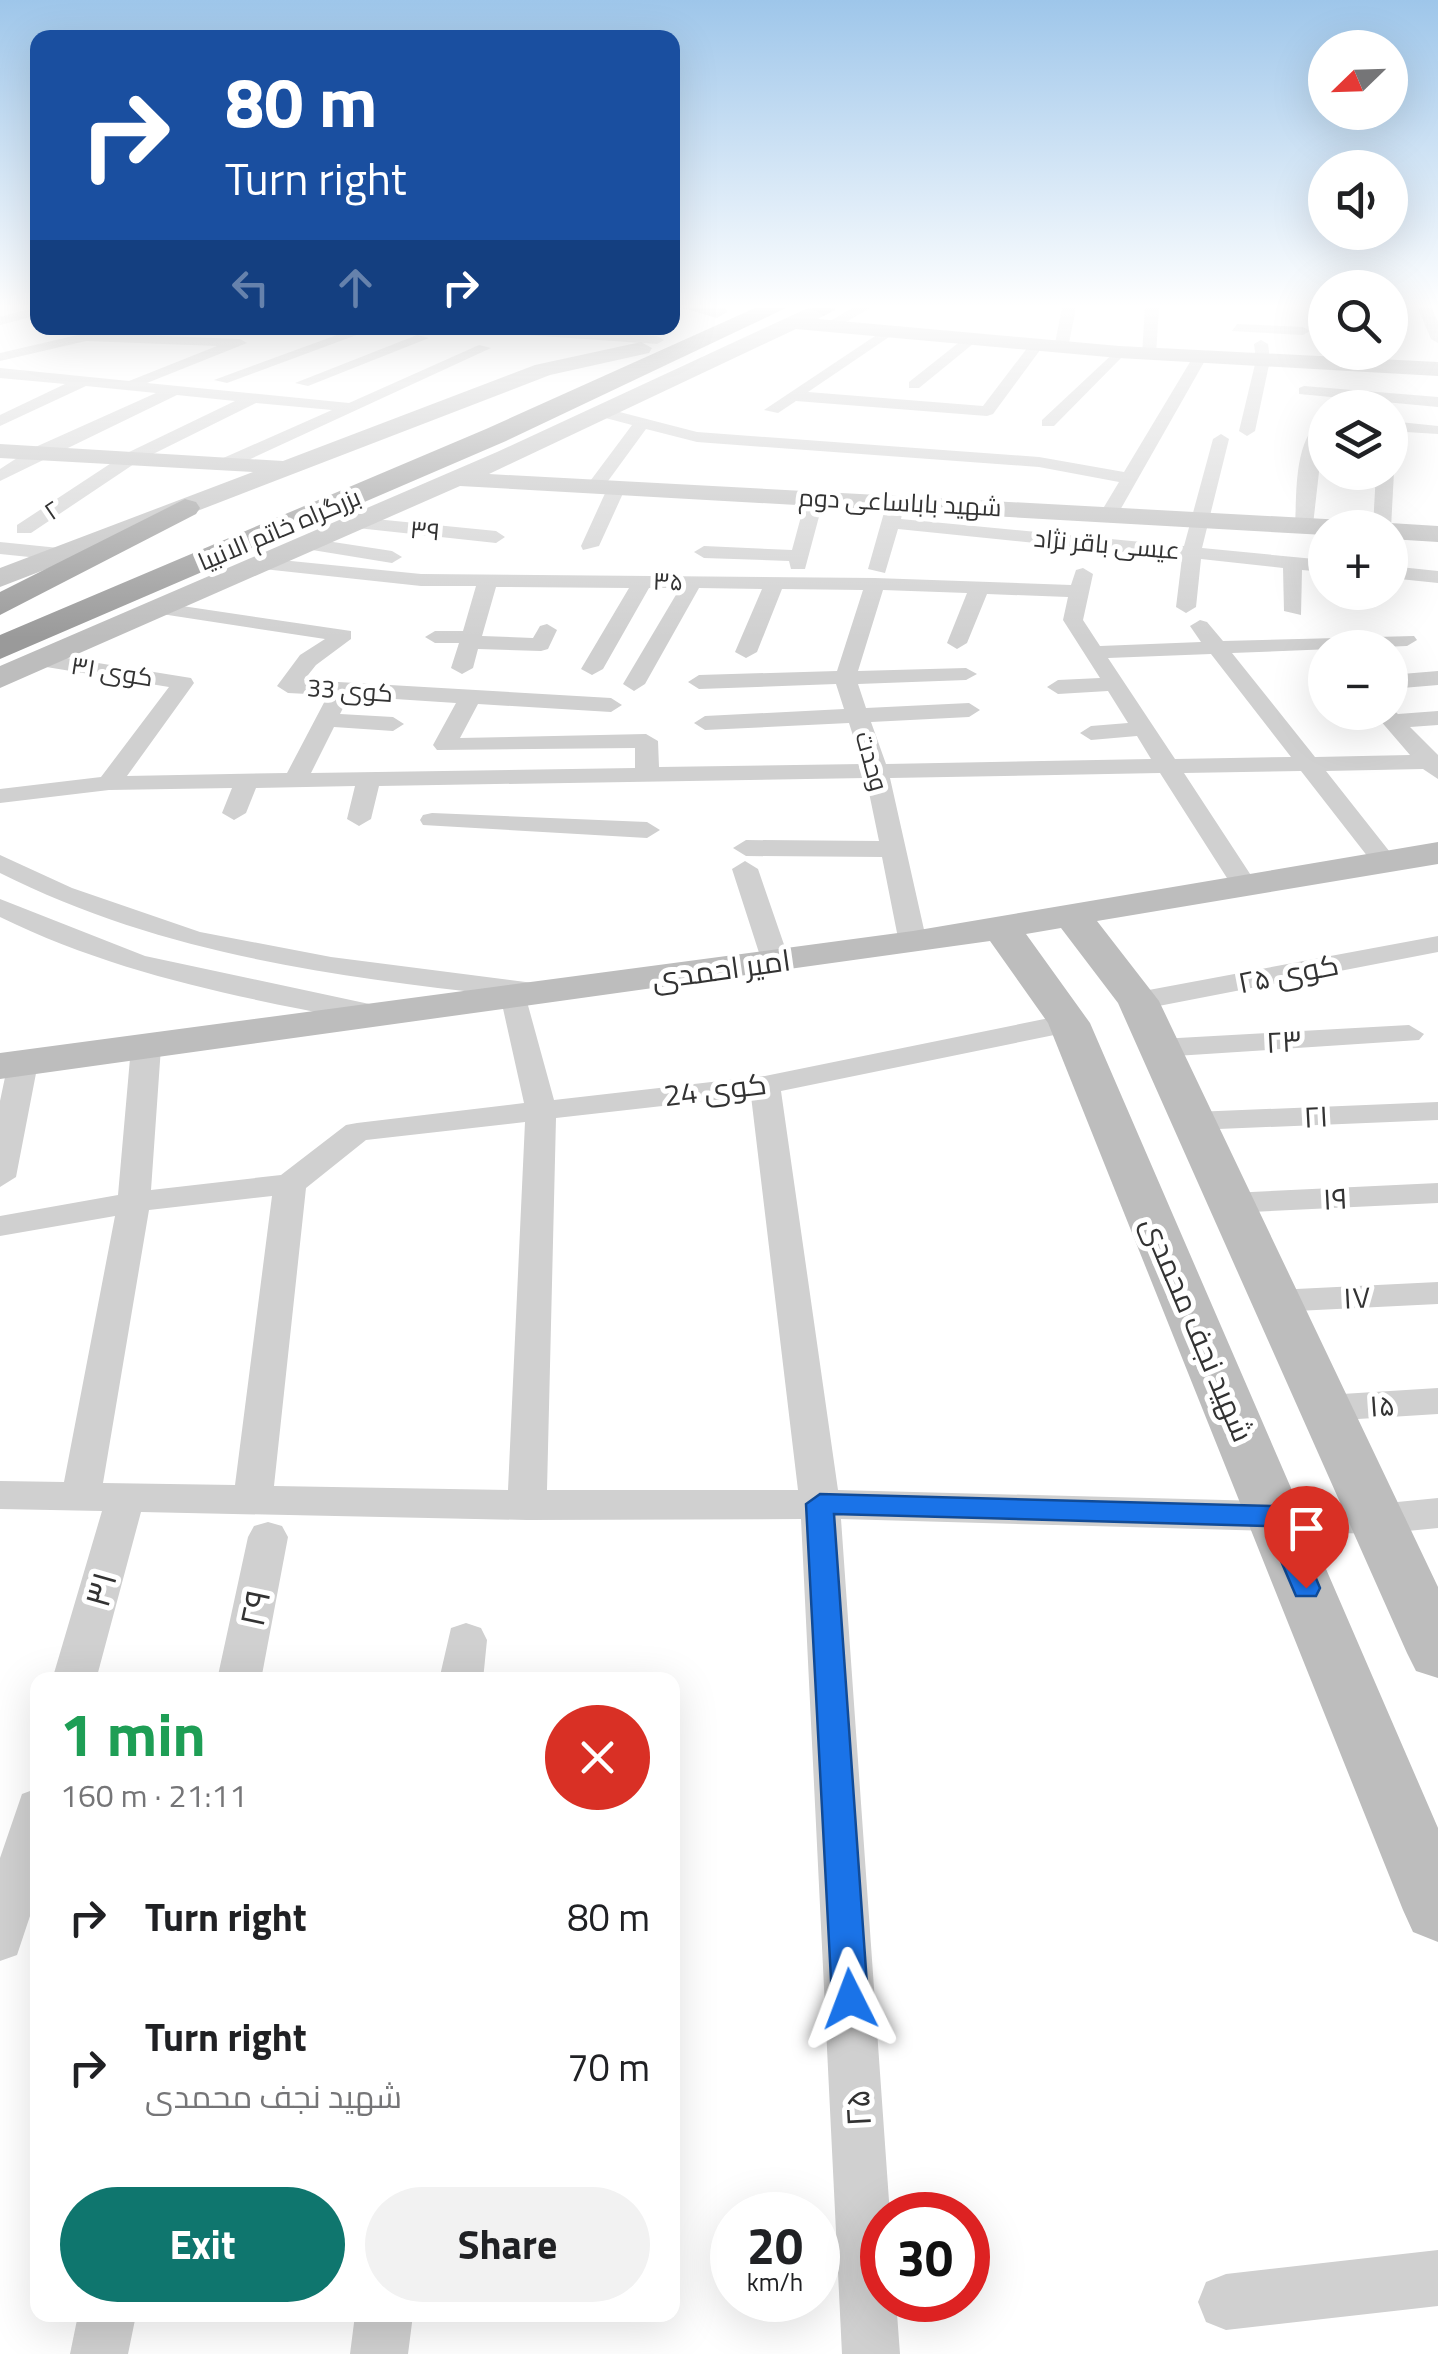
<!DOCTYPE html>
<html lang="en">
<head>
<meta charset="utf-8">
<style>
  body { margin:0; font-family:"Titillium Web",Cairo,sans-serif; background:#f2f2f2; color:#202124; height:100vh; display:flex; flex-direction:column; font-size:38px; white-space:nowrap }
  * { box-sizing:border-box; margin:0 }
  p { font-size:32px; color:#757577 }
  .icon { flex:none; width:55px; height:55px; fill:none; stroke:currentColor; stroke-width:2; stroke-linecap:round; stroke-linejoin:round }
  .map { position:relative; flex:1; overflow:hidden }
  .sheet { position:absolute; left:30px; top:1672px; width:650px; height:650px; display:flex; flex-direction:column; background:#fff; border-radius:20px; box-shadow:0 10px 40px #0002 }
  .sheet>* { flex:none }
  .top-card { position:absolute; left:30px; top:30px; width:650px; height:305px; border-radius:20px; box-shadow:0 10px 40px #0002; background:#1a4fa0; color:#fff; overflow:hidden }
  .needle { width:65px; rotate:247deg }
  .fabs { position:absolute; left:1308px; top:30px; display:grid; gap:20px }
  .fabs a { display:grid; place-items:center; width:100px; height:100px; border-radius:50%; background:#fff; box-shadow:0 10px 40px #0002; font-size:50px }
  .speed { position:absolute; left:710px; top:2192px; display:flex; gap:20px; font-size:50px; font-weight:700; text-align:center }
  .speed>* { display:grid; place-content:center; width:130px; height:130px; border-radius:50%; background:#fff; box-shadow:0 10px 40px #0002; line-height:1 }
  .speed small { font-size:25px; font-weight:400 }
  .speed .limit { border:15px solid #d22; background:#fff; color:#111 }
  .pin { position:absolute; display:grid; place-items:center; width:85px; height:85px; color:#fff; margin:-102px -42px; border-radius:50% 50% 50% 0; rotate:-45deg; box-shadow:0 0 10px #0007 }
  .pin .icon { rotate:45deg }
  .me { position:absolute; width:110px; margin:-55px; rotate:357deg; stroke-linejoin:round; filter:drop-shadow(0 0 8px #0008) }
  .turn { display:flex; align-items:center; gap:35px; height:210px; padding:0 30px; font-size:45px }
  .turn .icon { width:130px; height:130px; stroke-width:2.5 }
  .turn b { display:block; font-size:70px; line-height:85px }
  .lanes { display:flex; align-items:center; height:95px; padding:0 30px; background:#0003; justify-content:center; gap:50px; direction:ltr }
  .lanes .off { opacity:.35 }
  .round { display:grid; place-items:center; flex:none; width:105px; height:105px; border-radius:52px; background:#f2f2f2 }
  .headline { display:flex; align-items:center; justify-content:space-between; height:170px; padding:0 30px }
  h1 { font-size:60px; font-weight:700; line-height:75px; color:#1e9e55 }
  .primary-button { display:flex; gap:20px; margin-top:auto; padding:20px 30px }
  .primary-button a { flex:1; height:115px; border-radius:60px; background:#0f766e; color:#fff; font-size:40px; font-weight:700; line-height:115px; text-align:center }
  .primary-button a+a { background:#f2f2f2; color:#202124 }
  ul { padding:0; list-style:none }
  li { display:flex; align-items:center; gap:30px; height:150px; padding:0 30px }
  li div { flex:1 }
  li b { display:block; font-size:38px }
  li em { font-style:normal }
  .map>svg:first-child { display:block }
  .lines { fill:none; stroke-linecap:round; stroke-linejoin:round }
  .street { fill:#d0d0d0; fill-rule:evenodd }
  .secondary { fill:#bdbdbd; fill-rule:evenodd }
  .highway { fill:#9a9a9a; fill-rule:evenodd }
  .route { fill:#1a73e8; stroke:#114b97; stroke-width:2.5 }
  .labels { text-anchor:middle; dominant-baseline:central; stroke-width:10; stroke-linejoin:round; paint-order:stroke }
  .far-street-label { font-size:25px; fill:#333; stroke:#fff }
  .street-label { font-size:30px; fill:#333; stroke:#fff }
  .near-street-label { font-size:35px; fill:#333; stroke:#fff }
</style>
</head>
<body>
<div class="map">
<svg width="1438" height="2354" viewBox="0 0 1438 2354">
  <rect width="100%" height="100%" fill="#fff"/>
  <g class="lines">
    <path class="street" d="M 32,308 L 38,308 L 38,315 L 0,325 L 0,317 Z
      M 852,308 L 870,308 L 834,329 L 822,326 Z
      M 1062,308 L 1076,308 L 1068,348 L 1061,352 L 1054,348 Z
      M 1145,308 L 1159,308 L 1156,354 L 1149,358 L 1142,354 Z
      M 1418,308 L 1432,308 L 1438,322 L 1438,343 L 1431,339 Z
      M 1237,324 L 1303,327 L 1310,331 L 1303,335 L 1232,331 Z
      M 108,328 L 114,334 L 240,339 L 247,343 L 147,383 L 349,403 L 479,345 L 491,348 L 233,467 L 221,467 L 221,459 L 332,410 L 256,403 L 137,462 L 31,533 L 17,533 L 17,525 L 125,454 L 235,401 L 177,395 L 0,481 L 0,469 L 31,449 L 156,393 L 86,386 L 0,426 L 0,415 L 65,384 L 0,378 L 0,368 L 129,381 L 217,346 L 86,341 L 0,361 L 0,353 Z
      M 266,328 L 325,328 L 327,330 L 320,334 Z
      M 356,328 L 370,330 L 227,383 L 214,380 Z
      M 474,328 L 657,336 L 664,340 L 657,344 L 481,332 Z
      M 887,328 L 892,335 L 808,392 L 983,406 L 1031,343 L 1043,346 L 993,414 L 987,416 L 796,401 L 778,413 L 764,410 Z
      M 417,335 L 429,338 L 308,386 L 295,383 Z
      M 967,336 L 979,339 L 919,388 L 909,388 L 909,382 Z
      M 1261,340 L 1268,344 L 1270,360 L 1255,431 L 1247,436 L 1239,431 L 1256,360 L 1254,344 Z
      M 1119,348 L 1124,349 L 1124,355 L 1054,426 L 1042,426 L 1042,420 Z
      M 1200,353 L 1207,357 L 1119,512 L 1110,517 L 1101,512 L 1119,482 L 1039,467 L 697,442 L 646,429 L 600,492 L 585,488 L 632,425 L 598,416 L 596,413 L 604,408 L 697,432 L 1039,457 L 1124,472 L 1193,357 Z
      M 1304,386 L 1438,397 L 1438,407 L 1299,394 L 1299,388 Z
      M 1325,419 L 1313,525 L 1304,531 L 1295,525 C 1297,495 1293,434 1325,419 Z
      M 1390,421 L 1438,426 L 1438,434 L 1390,431 Z
      M 1221,434 L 1229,439 L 1202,548 L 1325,560 L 1325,572 L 1302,570 L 1301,615 L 1284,611 L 1283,568 L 1201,559 L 1196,607 L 1186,613 L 1176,607 L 1182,558 L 898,529 L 885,573 L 868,569 L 887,502 L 896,497 L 905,502 L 901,519 L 1184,546 L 1213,439 Z
      M 1390,468 L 1394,472 L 1391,528 L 1373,528 L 1376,472 L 1390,472 Z
      M 616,484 L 625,489 L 599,546 L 583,550 L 581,546 L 607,489 Z
      M 815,493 L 824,498 L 805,569 L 791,569 L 789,561 L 704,558 L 694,552 L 704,546 L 792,550 L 806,498 Z
      M 355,517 L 496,531 L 505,537 L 496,543 L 348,527 L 346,523 Z
      M 307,538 L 392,551 L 402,557 L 392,563 L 300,548 L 298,544 Z
      M 0,542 L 59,548 L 69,554 L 59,560 L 0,554 Z
      M 261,558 L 421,574 L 875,578 L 1071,585 L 1076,570 L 1083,568 L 1093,574 L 1083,620 L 1100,646 L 1201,642 L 1190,626 L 1200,620 L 1207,622 L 1223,641 L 1414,636 L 1417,640 L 1407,646 L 1232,653 L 1315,757 L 1410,755 L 1373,712 L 1390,712 L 1390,707 L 1398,714 L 1438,711 L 1438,725 L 1410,727 L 1438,755 L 1438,779 L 1423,769 L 1326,771 L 1397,861 L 1384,869 L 1375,866 L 1301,771 L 1184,773 L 1256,883 L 1243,891 L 1234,889 L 1160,773 L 890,778 L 927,943 L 913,951 L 899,943 L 882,857 L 746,856 L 733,848 L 746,840 L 879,841 L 866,778 L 379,786 L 371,819 L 359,826 L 347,819 L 355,786 L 256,788 L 246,813 L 234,820 L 222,813 L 232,788 L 109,790 L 0,803 L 0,789 L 101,777 L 169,687 L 34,665 L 31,660 L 42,654 L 191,678 L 194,683 L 127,776 L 287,773 L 328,695 L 288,693 L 277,686 L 300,655 L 325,639 L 155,613 L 155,605 L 162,603 L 351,631 L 351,639 L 316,665 L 304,680 L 611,698 L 622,705 L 611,712 L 478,704 L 460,738 L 646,734 L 658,741 L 659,767 L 862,764 L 849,723 L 705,730 L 694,723 L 705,716 L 844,709 L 836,684 L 699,689 L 688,682 L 699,675 L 837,671 L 863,590 L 782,589 L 757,652 L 746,658 L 735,652 L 762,589 L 699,588 L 645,684 L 634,691 L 623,684 L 680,588 L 649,588 L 603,669 L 592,675 L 581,669 L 629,588 L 496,587 L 482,636 L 533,638 L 540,626 L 547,624 L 557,630 L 548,649 L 541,651 L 478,649 L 473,668 L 462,674 L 451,668 L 459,643 L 435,643 L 425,637 L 435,631 L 463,631 L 476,586 L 421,586 L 254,568 L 254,560 ZM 883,590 L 967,593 L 947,643 L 957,649 L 967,643 L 987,594 L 1068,597 L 1063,620 L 1100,678 L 1058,680 L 1047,687 L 1058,694 L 1108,691 L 1128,723 L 1091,726 L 1080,733 L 1091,740 L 1137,736 L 1151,759 L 886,764 L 871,722 L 969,717 L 980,710 L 969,703 L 866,708 L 858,684 L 966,680 L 977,674 L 966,668 L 858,671 ZM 1211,654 L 1291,757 L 1175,759 L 1108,658 ZM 349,696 L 456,703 L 433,745 L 437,750 L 635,748 L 635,768 L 311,773 L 334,727 L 393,731 L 404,724 L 393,717 L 340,714 Z
      M 1390,566 L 1438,571 L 1438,583 L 1390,578 Z
      M 1438,671 L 1438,685 L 1390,689 L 1390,675 Z
      M 432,813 L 647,822 L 660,830 L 647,838 L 423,825 L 420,820 L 423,815 Z
      M 0,855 L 72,888 L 200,932 L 331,957 L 549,985 L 553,991 L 549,997 L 526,998 L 554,1100 L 765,1076 L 1069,1014 L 1079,1017 L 1084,1023 L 1079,1029 L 1069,1032 L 781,1091 L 838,1490 L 1377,1504 L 1438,1498 L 1438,1528 L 1377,1534 L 841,1519 L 890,2215 L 882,2215 L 882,2300 L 896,2300 L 900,2354 L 842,2354 L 801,1519 L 527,1520 L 141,1512 L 96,1680 L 52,1680 L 102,1511 L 0,1509 L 0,1481 L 64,1482 L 115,1216 L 0,1236 L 0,1216 L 118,1195 L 131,1047 L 136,1041 L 156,1041 L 161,1047 L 151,1190 L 281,1175 L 346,1125 L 357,1123 L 524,1103 L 500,995 C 327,976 157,952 0,873 ZM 751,1096 L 798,1490 L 547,1490 L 556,1118 ZM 525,1122 L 508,1490 L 274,1486 L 306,1188 L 366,1140 ZM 272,1196 L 235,1485 L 103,1483 L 149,1210 Z
      M 745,861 L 758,869 L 790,962 L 786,968 L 776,970 L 762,962 L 732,869 Z
      M 0,899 L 145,956 L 374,1005 L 388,1014 L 374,1023 C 246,999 118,975 0,917 Z
      M 1438,936 L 1438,952 L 1138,1010 L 1124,1001 L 1138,992 Z
      M 1409,1025 L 1424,1034 L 1419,1040 L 1160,1057 L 1145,1048 L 1160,1039 Z
      M 23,1054 L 38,1063 L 16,1177 L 0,1187 L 0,1101 L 8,1063 Z
      M 1438,1102 L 1438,1120 L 1194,1130 L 1178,1121 L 1194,1112 Z
      M 1438,1183 L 1438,1203 L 1231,1213 L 1219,1210 L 1214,1203 L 1219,1196 L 1231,1193 Z
      M 1438,1282 L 1438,1304 L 1276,1312 L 1264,1309 L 1258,1301 L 1264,1293 L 1276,1290 Z
      M 1438,1388 L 1438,1414 L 1326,1421 L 1313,1417 L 1307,1408 L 1313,1399 L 1326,1395 Z
      M 268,1522 L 282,1526 L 288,1537 L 261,1680 L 217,1680 L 248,1537 L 254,1526 Z
      M 466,1623 L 481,1628 L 487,1640 L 483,1680 L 439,1680 L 451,1628 Z
      M 38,1788 L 38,1892 L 17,1955 L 0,1961 L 0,1858 L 22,1794 Z
      M 1438,2250 L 1438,2306 L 1226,2330 L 1206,2322 L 1198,2302 L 1206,2282 L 1226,2274 Z
      M 78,2315 L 136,2315 L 128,2354 L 70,2354 Z
      M 355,2315 L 413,2315 L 408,2354 L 350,2354 Z"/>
    <path class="secondary" d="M 683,308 L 725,308 L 727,312 L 717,318 Z
      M 808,308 L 835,308 L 818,319 L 1119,346 L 1438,362 L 1438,376 L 1119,358 L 796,329 L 489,474 L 1344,520 L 1357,528 L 1325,528 L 1325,535 L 460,486 L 0,688 L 0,666 L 497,452 Z
      M 641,342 L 652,348 L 649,353 L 550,375 L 0,587 L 0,568 L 253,472 L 0,458 L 0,444 L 283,461 L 535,365 Z
      M 1390,523 L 1438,526 L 1438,542 L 1390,539 L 1390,528 L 1379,528 Z
      M 1438,842 L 1438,864 L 1097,921 L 1159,1001 L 1438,1587 L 1438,1678 L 1416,1671 L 1407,1653 L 1118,1003 L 1061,928 L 1026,934 L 1090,1023 L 1438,1828 L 1438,1942 L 1413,1932 L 1403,1910 L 1048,1023 L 990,941 L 0,1079 L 0,1053 L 913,931 Z"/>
    <path class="highway" d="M 755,308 L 786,308 L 506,441 L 0,659 L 0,635 L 486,429 Z
      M 812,309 L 812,308 L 836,309 L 824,316 Z
      M 185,499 L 196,502 L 200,508 L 196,514 L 0,615 L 0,592 Z"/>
  </g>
  <linearGradient id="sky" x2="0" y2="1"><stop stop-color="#9ec6ea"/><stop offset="0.48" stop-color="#fff"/><stop offset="1" stop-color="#fff" stop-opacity="0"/></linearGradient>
  <rect width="1438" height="638" fill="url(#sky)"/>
  <path class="route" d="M 820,1494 L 1276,1506 L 1290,1516 L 1320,1588 L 1316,1596 L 1296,1596 L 1266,1526 L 834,1514 L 868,1999 L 862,2011 L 850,2015 L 838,2011 L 832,1999 L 806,1504 Z"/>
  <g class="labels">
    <g class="far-street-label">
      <text transform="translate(900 502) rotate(3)">شهید باباساعی دوم</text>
      <text transform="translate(52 510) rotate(-34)">۲</text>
      <text transform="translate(279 529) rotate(-23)">بزرگراه خاتم الانبیا</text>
      <text transform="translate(425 530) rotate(5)">۳۹</text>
      <text transform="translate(1107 544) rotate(5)">عیسی باقر نژاد</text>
      <text transform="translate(668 581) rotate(2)">۳۵</text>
      <text transform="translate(112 671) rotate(9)">کوی ۳۱</text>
      <text transform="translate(350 690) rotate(4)">کوی 33</text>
      <text transform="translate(872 761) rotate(74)">وحدت</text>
    </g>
    <g class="street-label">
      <text transform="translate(721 969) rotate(-8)">امیر احمدی</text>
      <text transform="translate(1288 973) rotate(-11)">کوی ۲۵</text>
      <text transform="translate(1284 1041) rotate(-3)">۲۳</text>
      <text transform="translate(715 1089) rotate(-7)">کوی 24</text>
      <text transform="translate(1316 1116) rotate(-3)">۲۱</text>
      <text transform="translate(1335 1198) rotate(-3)">۱۹</text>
      <text transform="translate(1357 1297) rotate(-3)">۱۷</text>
      <text transform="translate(1198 1329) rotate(67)">شهید نجف محمدی</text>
      <text transform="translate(1382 1405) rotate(-4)">۱۵</text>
    </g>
    <g class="near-street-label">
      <text transform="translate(100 1589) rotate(-74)">۳۱</text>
      <text transform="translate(254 1608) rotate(-78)">۲۹</text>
      <text transform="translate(857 2108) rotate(-93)">۲۵</text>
    </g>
  </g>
</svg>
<div class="fabs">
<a><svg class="needle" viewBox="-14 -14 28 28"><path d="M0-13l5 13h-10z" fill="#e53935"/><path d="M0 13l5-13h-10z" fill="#757577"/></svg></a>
<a><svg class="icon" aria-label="sound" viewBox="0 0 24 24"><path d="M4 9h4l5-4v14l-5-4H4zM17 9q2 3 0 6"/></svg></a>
<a><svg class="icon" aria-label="search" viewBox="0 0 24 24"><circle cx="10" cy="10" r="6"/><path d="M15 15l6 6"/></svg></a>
<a><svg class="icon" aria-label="layers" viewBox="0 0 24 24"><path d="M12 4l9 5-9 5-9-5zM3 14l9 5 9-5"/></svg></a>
<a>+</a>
<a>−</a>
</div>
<div class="speed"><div>20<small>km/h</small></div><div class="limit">30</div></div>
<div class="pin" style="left:1306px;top:1588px;background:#d93025"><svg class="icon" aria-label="arrive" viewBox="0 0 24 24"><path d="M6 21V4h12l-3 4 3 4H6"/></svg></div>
<svg class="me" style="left:850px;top:1999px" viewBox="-20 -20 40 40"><path d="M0-17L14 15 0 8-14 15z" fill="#1a73e8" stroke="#fff" stroke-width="4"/></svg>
<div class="top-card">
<div class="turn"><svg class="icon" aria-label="right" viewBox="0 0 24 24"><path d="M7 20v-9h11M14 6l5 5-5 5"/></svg><div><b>80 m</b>Turn right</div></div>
<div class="lanes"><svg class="icon off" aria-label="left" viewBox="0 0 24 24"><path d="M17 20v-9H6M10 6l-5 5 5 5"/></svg><svg class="icon off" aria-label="ahead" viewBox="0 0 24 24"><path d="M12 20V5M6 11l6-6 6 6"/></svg><svg class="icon" aria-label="right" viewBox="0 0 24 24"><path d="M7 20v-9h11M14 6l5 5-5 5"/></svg></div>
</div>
<section class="sheet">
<div class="headline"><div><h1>1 min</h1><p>160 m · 21:11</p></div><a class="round" style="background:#d93025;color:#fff"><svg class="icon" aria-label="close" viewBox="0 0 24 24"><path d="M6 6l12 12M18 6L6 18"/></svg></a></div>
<ul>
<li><svg class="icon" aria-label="right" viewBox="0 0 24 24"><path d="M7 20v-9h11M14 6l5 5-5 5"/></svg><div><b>Turn right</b></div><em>80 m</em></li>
<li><svg class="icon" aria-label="right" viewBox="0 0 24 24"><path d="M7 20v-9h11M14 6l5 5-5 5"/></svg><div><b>Turn right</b><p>شهید نجف محمدی</p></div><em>70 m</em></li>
</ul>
<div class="primary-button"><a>Exit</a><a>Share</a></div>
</section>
</div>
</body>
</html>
